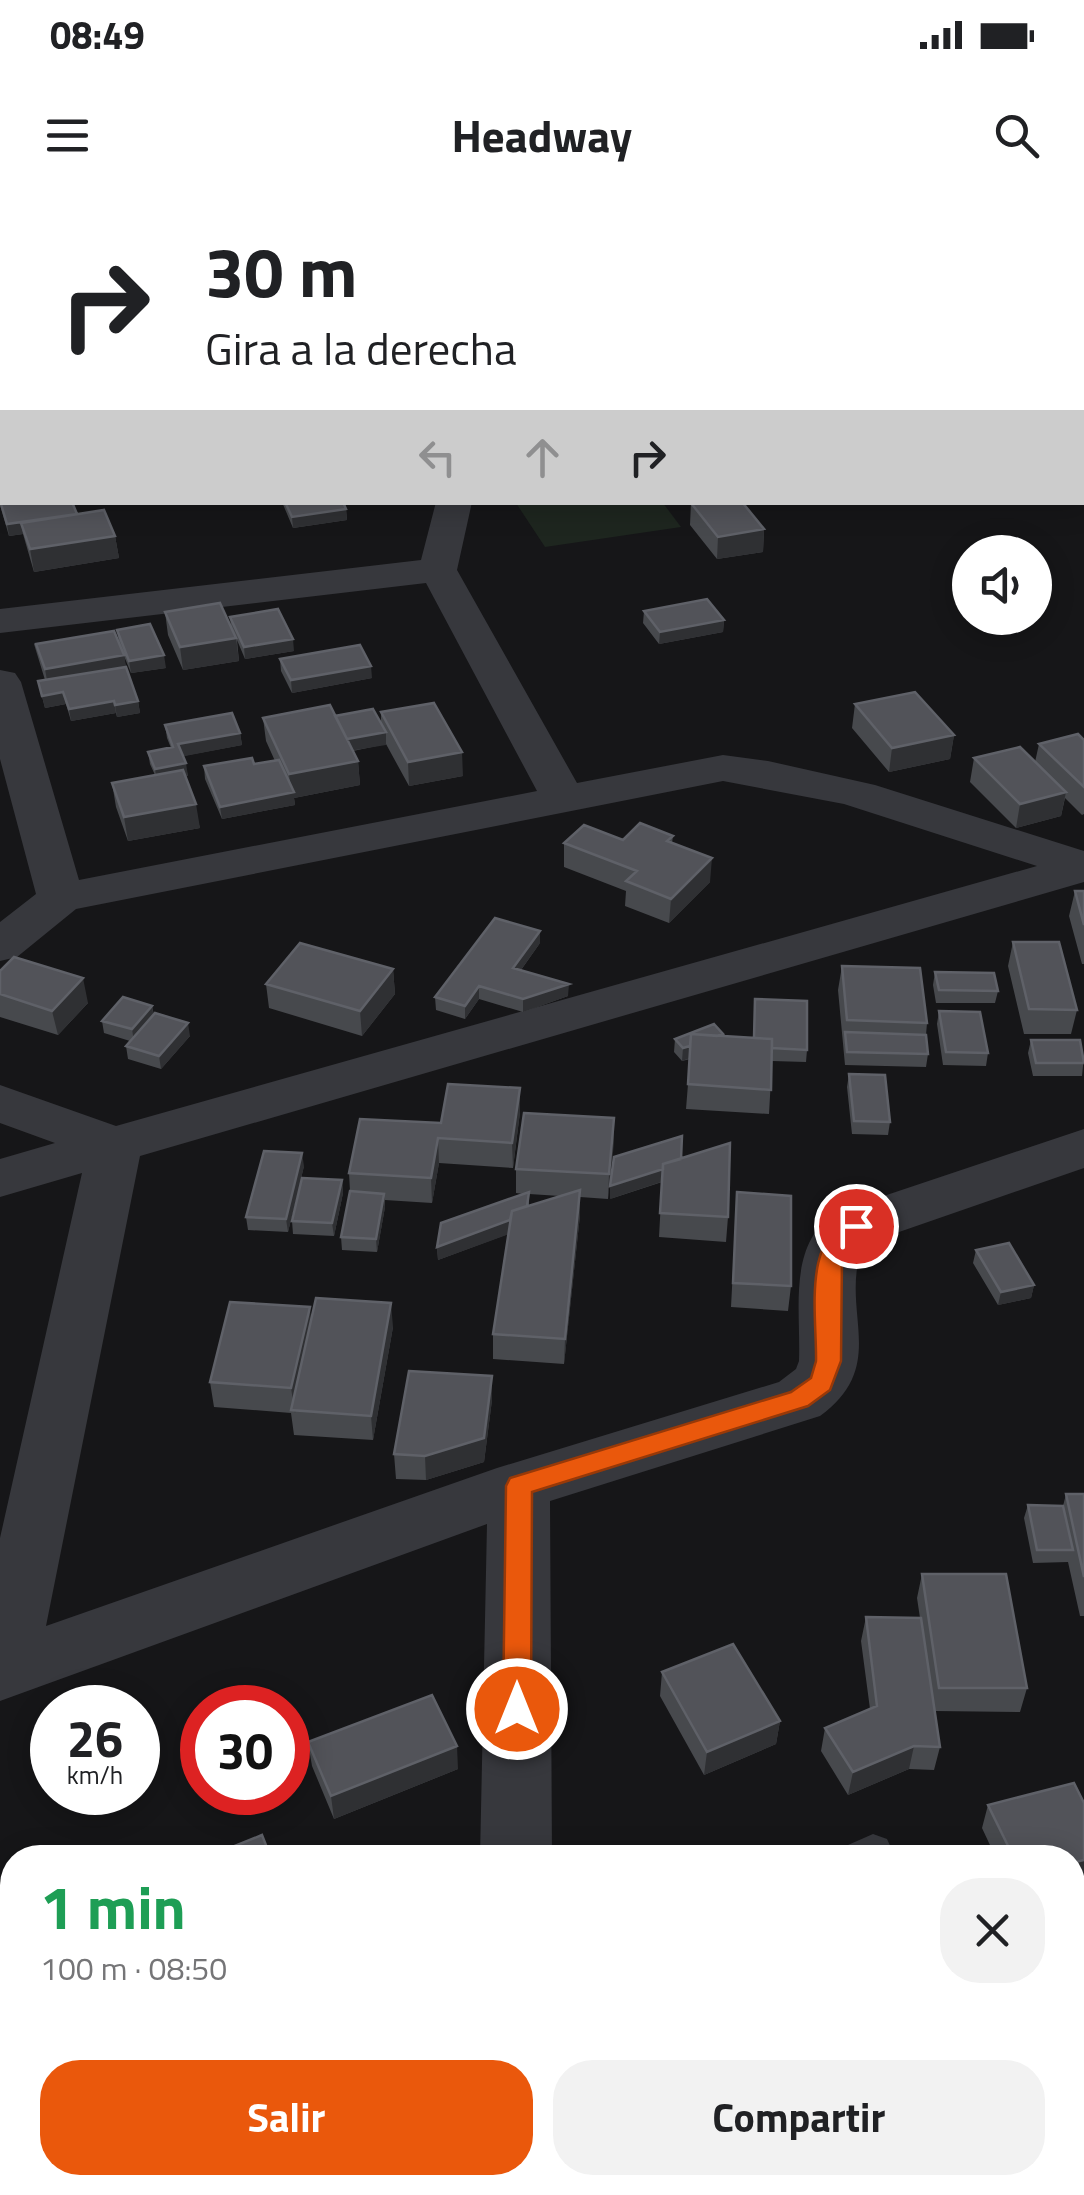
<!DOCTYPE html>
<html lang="es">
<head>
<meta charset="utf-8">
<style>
  body { margin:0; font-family:"Titillium Web",sans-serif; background:#f2f2f2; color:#202124; height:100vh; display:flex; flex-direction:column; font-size:38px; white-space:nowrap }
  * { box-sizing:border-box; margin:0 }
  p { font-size:32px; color:#757577 }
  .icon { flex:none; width:55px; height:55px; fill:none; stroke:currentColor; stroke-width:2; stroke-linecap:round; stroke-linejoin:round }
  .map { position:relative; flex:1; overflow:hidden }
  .details { position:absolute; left:0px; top:1645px; width:1085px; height:350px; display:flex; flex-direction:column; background:#fff; border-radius:40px 40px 0 0; box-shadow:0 5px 25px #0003 }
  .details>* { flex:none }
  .top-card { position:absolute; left:0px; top:0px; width:1085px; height:305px; box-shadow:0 5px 25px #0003; background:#fff; color:#202124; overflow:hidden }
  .buttons { position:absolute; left:952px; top:335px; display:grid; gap:20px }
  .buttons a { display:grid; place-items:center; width:100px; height:100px; border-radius:50%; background:#fff; box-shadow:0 5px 25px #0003; font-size:50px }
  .speed { position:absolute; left:30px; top:1485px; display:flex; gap:20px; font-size:50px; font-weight:700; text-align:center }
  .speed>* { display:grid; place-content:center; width:130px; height:130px; border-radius:50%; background:#fff; box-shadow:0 5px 25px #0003; line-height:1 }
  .speed small { font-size:25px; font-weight:400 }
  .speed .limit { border:15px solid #d22; background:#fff; color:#111 }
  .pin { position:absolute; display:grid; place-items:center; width:85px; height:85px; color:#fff; margin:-42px; border:5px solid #fff; border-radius:50%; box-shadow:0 2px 10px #0007 }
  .me { position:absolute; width:110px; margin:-55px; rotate:0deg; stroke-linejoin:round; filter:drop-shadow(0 0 8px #0008) }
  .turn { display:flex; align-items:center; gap:35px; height:210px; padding:0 40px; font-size:45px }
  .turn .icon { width:130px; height:130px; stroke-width:2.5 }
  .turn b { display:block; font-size:70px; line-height:85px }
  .lanes { display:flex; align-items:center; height:95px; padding:0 40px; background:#0003; justify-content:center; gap:50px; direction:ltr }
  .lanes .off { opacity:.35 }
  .round { display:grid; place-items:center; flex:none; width:105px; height:105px; border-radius:40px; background:#f2f2f2 }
  .summary { display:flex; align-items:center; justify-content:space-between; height:170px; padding:0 40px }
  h1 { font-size:60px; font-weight:700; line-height:75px; color:#1e9e55 }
  .primary-button { display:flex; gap:20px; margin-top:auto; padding:20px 40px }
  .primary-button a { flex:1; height:115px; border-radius:40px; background:#ea580c; color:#fff; font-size:40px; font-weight:700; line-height:115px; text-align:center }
  .primary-button a+a { background:#f2f2f2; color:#202124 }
  .status { display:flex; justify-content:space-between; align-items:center; height:70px; padding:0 50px; background:#fff; direction:ltr }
  .status svg { height:28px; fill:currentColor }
  header { display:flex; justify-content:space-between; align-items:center; height:130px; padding:0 40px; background:#fff; font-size:45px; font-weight:700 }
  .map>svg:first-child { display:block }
  .green { fill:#1e261f }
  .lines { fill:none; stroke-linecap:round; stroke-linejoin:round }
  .lane { fill:#37383d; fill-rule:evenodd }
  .street { fill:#37383d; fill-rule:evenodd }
  .secondary { fill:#45474d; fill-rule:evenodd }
  .wall { fill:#47494d; fill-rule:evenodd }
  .shaded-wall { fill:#2f3033 }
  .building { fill:#525359; stroke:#5f6168; stroke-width:2.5 }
  .route { fill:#ea580c; stroke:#983908; stroke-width:2.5 }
</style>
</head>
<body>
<div class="status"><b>08:49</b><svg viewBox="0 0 49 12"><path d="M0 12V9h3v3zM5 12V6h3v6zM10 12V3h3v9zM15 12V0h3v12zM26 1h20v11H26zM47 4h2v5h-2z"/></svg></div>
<header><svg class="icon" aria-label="menu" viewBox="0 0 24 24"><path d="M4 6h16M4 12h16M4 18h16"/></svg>Headway<svg class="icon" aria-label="search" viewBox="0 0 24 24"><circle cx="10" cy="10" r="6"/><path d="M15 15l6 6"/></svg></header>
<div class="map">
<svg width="1084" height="1995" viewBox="0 0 1084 1995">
  <rect width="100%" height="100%" fill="#161618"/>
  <path class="green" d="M 516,303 L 663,303 L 681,327 L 545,347 Z
    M 1084,1901 L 1084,1995 L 878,1995 L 906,1983 L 1072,1982 L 1073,1906 Z"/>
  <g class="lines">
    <path class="lane" d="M 600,0 L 616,0 L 617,2 L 601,2 Z
      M 873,1634 L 887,1639 L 893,1652 L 890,1658 L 842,1658 L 848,1645 Z"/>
    <path class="street" d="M 291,0 L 323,0 L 324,2 L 292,2 Z
      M 436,302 L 472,302 L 457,370 L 577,583 L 723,555 L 768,561 L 875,585 L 1084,651 L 1084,682 L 140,956 L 46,1426 L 497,1268 L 779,1182 L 796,1169 L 799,1161 C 801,1108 787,1045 836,1012 L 1084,929 L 1084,968 L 876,1040 L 861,1051 C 841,1114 889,1165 820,1216 L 550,1301 L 552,1658 L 480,1658 L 487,1324 L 0,1501 L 0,1338 L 82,973 L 0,997 L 0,959 L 55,943 L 0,923 L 0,885 L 116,926 L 1037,666 L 844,604 L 723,581 L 76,709 L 17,757 L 0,761 L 0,722 L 36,694 L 0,559 L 0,470 L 15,473 L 21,482 L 79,680 L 537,591 L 426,383 L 0,433 L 0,409 L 421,360 Z
      M 1084,1753 L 1084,1827 L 1072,1832 L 1072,1758 Z
      M 473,1982 L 553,1982 L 553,1995 L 471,1995 Z
      M 590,1982 L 693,1982 L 688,1995 L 584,1995 Z"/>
    <path class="secondary" d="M 87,0 L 119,0 L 120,2 L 88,2 Z
      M 0,53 L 2,53 L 2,71 L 0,71 Z"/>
  </g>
  <path class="wall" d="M 390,0 L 438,0 L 438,2 L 395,2 Z
    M 0,233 L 73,305 L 77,314 L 115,336 L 119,358 L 34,372 L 23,334 L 9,336 L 0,305 Z
    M 282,302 L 343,302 L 346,309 L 347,320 L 293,328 Z
    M 691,303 L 764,329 L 763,352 L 717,359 L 690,325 Z
    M 644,411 L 724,420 L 723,432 L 659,444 L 643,423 Z
    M 165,412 L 231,427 L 230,417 L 294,451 L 245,459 L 237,440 L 239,461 L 183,470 L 168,435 Z
    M 117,430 L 166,468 L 131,473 L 124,456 L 126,468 L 138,501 L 140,513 L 117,517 L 116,513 L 71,521 L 66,504 L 45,508 L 38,481 L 45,480 L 34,444 L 119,442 Z
    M 280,459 L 372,478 L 292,493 L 281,471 Z
    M 855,504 L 954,535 L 950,559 L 889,572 L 852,528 Z
    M 381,512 L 463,576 L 409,586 L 386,544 L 353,551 L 358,561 L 360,585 L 294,598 L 295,605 L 222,619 L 205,579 L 204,566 L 254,564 L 275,561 L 266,541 L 263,518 L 335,516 L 381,524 Z
    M 165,525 L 240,533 L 242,545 L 183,556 L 188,576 L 185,576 L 200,628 L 128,641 L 116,607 L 112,583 L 155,575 L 150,564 L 148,552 L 171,548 L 167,538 Z
    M 1084,540 L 1084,614 L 1082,615 L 1065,598 L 1061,616 L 1016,628 L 970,582 L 974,558 L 1035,562 L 1039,544 Z
    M 673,636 L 672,643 L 710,682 L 669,723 L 625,706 L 626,691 L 564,667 L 564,643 Z
    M 1075,691 L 1084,691 L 1084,764 L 1082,764 L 1069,716 Z
    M 1013,742 L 1077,810 L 1071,834 L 1024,834 L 1008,766 Z
    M 540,743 L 521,770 L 568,796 L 523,812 L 479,799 L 465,819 L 436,810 L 435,797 Z
    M 842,766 L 927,823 L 926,835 L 928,854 L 926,867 L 845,865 L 838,790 Z
    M 393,769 L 395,794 L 362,836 L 269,808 L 266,784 Z
    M 0,771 L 88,803 L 58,835 L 0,817 Z
    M 935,772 L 998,791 L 995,803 L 936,803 L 933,785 Z
    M 755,799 L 807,850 L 806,862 L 772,861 L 769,914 L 686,909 L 690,859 L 682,861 L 674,852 L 675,839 L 753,838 Z
    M 152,806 L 154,815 L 190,836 L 161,869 L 128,859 L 126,846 L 130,841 L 104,833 L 102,821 Z
    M 939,811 L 988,853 L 986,866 L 943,865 L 937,824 Z
    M 1031,840 L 1084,856 L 1082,876 L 1033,876 L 1028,853 Z
    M 849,874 L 890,922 L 888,935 L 852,934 L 847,887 Z
    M 520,912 L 513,968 L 439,963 L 432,1003 L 385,1000 L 385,1007 L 377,1052 L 342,1050 L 341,1037 L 350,991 L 349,973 L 441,923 Z
    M 614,918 L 608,999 L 580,997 L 580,1015 L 564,1164 L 493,1159 L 493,1134 L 508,1034 L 438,1060 L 437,1047 L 523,994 L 516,993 L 516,969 ZM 529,994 L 560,996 L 529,1006 Z
    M 681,959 L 728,1017 L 726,1042 L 659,1037 L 662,982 L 610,999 Z
    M 304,966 L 288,1032 L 248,1030 L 246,1017 Z
    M 342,980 L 343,993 L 334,1036 L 293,1034 L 292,1021 Z
    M 737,992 L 791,1086 L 788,1111 L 731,1107 Z
    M 976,1050 L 1034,1085 L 1031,1098 L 998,1105 L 973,1063 Z
    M 311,1119 L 393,1127 L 373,1240 L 294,1235 L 291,1213 L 214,1207 L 210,1182 Z
    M 492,1176 L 492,1200 L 484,1262 L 426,1280 L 396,1279 L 394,1254 Z
    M 1066,1294 L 1084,1294 L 1084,1416 L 1080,1416 L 1068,1362 L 1033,1363 L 1024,1318 L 1028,1305 L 1063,1306 Z
    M 922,1374 L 1027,1488 L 1020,1512 L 935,1511 L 940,1547 L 934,1570 L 909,1569 L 848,1595 L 821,1551 L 825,1528 L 870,1509 L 861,1441 L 866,1417 L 920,1418 L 917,1398 Z
    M 662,1472 L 780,1521 L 776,1544 L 704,1575 L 660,1496 Z
    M 308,1542 L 458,1569 L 334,1619 L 312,1566 Z
    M 988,1605 L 1072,1658 L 996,1658 L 982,1628 Z
    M 0,1740 L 12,1842 L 0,1841 Z"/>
  <path class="shaded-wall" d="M 409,0 L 438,0 L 438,2 L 409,2 Z
    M 2,152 L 2,174 L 0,174 L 0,153 Z
    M 0,293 L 2,293 L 2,302 L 92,302 L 4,315 Z
    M 346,309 L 347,320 L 293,328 L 292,317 Z
    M 21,323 L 23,334 L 9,336 L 7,324 Z
    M 764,329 L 763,352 L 717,359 L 718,337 Z
    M 115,336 L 119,358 L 34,372 L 30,349 Z
    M 724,420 L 723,432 L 659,444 L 660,432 Z
    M 236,438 L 239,461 L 183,470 L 180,447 Z
    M 293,439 L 294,451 L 245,459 L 244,447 Z
    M 124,455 L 128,478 L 49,492 L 45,469 Z
    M 164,455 L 166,468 L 131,473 L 129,461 Z
    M 371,466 L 372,478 L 292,493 L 291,480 Z
    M 63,492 L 66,504 L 45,508 L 42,496 Z
    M 114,501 L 116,513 L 71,521 L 69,509 Z
    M 138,501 L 140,513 L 117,517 L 115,505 Z
    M 386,532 L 386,545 L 343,552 L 342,540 Z
    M 240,533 L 242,545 L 180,557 L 178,544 Z
    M 954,535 L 950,559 L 889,572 L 892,548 Z
    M 462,552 L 463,576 L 409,586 L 408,562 Z
    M 358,561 L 360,585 L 294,598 L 295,605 L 222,619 L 220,607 L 291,593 L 289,574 Z
    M 186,563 L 188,576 L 157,582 L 155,569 Z
    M 1066,592 L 1061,616 L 1016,628 L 1020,604 Z
    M 196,604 L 200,628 L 128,641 L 124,617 Z
    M 712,658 L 710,682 L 669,723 L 671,699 Z
    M 540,731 L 540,743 L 513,781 L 513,768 Z
    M 393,769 L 395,794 L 362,836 L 360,811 Z
    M 83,778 L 88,803 L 58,835 L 52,811 Z
    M 569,784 L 568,796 L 523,812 L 523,799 Z
    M 479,786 L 479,799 L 465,819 L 465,806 Z
    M 152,806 L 154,819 L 134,842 L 132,829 Z
    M 188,823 L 190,836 L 161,869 L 159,856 Z
    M 723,834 L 722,846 L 682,861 L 683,848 Z
    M 520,888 L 520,912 L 513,968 L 512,943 Z
    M 614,918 L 614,943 L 608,999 L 609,974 Z
    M 438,938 L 439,963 L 432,1003 L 431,978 Z
    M 302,953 L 304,966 L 288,1032 L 286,1019 Z
    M 680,963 L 679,976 L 610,999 L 610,986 Z
    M 342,980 L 343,993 L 334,1036 L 332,1023 Z
    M 580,990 L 580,1015 L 564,1164 L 565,1139 Z
    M 529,992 L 526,1028 L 438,1060 L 437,1047 Z
    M 384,994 L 385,1007 L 377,1052 L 376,1039 Z
    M 1034,1085 L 1031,1098 L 998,1105 L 1001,1092 Z
    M 391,1103 L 393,1127 L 373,1240 L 371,1216 Z
    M 310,1107 L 312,1132 L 295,1213 L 291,1188 Z
    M 492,1176 L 492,1200 L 484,1262 L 426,1280 L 425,1256 Z
    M 780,1521 L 776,1544 L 704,1575 L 707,1552 Z
    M 457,1546 L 458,1569 L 334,1619 L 331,1596 Z
    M 914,1546 L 909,1569 L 848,1595 L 853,1572 Z
    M 1084,1660 L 1084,1680 L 1072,1683 L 1072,1663 Z
    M 12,1787 L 12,1842 L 3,1821 Z"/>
  <path class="building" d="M 54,0 L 69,0 L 73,2 L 45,2 Z
    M 2,79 L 2,99 L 0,100 L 0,80 Z
    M 0,105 L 2,105 L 2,128 L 0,128 Z
    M 2,137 L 2,152 L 0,153 L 0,138 Z
    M 0,233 L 2,233 L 2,261 L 0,262 Z
    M 2,272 L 2,293 L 0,293 L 0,273 Z
    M 11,302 L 72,302 L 77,314 L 7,324 L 1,304 Z
    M 285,302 L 343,302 L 346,309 L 292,317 Z
    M 742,302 L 764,329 L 718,337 L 691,303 Z
    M 104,310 L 115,336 L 30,349 L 21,323 Z
    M 707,399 L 724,420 L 660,432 L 644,411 Z
    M 220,403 L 236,438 L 180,447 L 165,412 Z
    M 278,409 L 293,439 L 244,447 L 230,417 Z
    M 150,424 L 164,455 L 129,461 L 117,430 Z
    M 114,431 L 124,455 L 45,469 L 36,444 Z
    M 360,445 L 371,466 L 291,480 L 280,459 Z
    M 126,467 L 138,501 L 115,505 L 114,501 L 69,509 L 63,492 L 42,496 L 38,481 Z
    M 915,492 L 954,535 L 892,548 L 855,504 Z
    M 434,503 L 462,552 L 408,562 L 381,512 Z
    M 330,505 L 358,561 L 289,574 L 263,518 Z
    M 373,509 L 386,532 L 347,539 L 335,516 Z
    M 232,513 L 240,533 L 178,544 L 186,563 L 155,569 L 148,552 L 173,547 L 165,525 Z
    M 1078,534 L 1084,540 L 1084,587 L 1039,544 Z
    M 1020,547 L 1066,592 L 1020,604 L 974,558 Z
    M 252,558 L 254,564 L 279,560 L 294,592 L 220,607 L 204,566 Z
    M 183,570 L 196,604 L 124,617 L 112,583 Z
    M 640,623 L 673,636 L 667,641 L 712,658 L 671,699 L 626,681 L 637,671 L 564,643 L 584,625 L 623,640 Z
    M 1075,691 L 1084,691 L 1084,725 Z
    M 495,718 L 540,731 L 513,768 L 569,784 L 523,799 L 479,786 L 465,806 L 435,797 Z
    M 1013,742 L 1059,742 L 1077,810 L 1029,809 Z
    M 300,743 L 393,769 L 360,811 L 266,784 Z
    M 14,757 L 83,778 L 52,811 L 0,794 L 0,771 Z
    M 842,766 L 920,768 L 927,823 L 847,820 Z
    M 935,772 L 994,773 L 998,791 L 939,790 Z
    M 123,797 L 152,806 L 132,829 L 102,821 Z
    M 755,799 L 807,801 L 807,850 L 772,848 L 772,839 L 754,838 Z
    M 939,811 L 980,812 L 988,853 L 946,852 Z
    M 155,813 L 188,823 L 159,856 L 126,846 Z
    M 714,824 L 723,834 L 717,836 L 691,834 L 690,846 L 683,848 L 675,839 Z
    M 845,832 L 926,835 L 928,854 L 847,852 Z
    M 691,834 L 772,839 L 771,890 L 688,884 Z
    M 1031,840 L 1080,840 L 1084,863 L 1036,863 Z
    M 849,874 L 885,875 L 890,922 L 854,921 Z
    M 448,884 L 520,888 L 512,943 L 438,938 L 431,978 L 349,973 L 360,919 L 441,923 Z
    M 524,913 L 614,918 L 609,974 L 516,969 Z
    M 682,936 L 681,959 L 663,964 L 663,969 L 610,986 L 614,957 Z
    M 730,943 L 728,1017 L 660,1013 L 663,964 Z
    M 264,951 L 302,953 L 286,1019 L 246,1017 Z
    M 302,978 L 342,980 L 332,1023 L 292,1021 Z
    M 580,990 L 565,1139 L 493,1134 L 512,1011 Z
    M 350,991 L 384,994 L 376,1039 L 341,1037 Z
    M 529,992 L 527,1006 L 512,1011 L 510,1020 L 437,1047 L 441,1023 Z
    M 737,992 L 791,996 L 791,1086 L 733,1083 Z
    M 1009,1043 L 1034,1085 L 1001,1092 L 976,1050 Z
    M 316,1098 L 391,1103 L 371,1216 L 291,1210 Z
    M 230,1102 L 310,1107 L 291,1188 L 210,1182 Z
    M 409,1171 L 492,1176 L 484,1238 L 425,1256 L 394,1254 Z
    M 1066,1294 L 1084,1294 L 1084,1377 Z
    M 1028,1305 L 1063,1306 L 1073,1350 L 1037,1350 Z
    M 922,1374 L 1006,1374 L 1027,1488 L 939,1488 Z
    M 866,1417 L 921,1418 L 940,1547 L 914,1546 L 853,1572 L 825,1528 L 877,1506 Z
    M 733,1444 L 780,1521 L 707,1552 L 662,1472 Z
    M 432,1495 L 457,1546 L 331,1596 L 308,1542 Z
    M 1074,1583 L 1084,1603 L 1084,1660 L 1072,1663 L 1072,1658 L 1014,1658 L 988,1605 Z
    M 262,1635 L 271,1658 L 205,1658 Z
    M 0,1740 L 12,1741 L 12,1787 L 3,1821 L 0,1821 Z"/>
  <path class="route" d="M 856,1017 L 868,1026 L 847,1044 L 842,1057 L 841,1161 L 830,1190 L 808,1206 L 532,1292 L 531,1509 L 527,1518 L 517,1521 L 507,1518 L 503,1509 L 506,1286 L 510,1278 L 791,1192 L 811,1178 L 816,1161 C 817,1116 801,1034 856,1017 Z"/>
</svg>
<div class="buttons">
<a><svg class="icon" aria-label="sound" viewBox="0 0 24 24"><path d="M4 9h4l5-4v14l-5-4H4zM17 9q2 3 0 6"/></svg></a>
</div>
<div class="speed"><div>26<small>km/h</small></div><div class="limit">30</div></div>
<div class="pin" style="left:856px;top:1026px;background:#d93025"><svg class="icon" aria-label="arrive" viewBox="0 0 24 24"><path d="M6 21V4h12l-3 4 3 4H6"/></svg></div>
<svg class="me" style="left:517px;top:1509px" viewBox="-20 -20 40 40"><circle r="17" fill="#ea580c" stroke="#fff" stroke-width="3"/><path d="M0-11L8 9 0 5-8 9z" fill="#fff"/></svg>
<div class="top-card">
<div class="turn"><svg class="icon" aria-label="right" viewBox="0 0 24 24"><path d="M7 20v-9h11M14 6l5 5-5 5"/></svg><div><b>30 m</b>Gira a la derecha</div></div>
<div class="lanes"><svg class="icon off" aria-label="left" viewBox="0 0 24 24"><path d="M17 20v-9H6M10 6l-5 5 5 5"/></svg><svg class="icon off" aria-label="ahead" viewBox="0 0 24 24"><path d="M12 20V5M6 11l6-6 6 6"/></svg><svg class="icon" aria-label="right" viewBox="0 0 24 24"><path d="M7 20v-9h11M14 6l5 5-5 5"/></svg></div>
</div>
<section class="details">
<div class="summary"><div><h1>1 min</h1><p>100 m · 08:50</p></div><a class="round"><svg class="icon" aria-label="close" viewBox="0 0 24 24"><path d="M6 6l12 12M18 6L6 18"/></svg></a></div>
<div class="primary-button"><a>Salir</a><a>Compartir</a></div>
</section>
</div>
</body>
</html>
